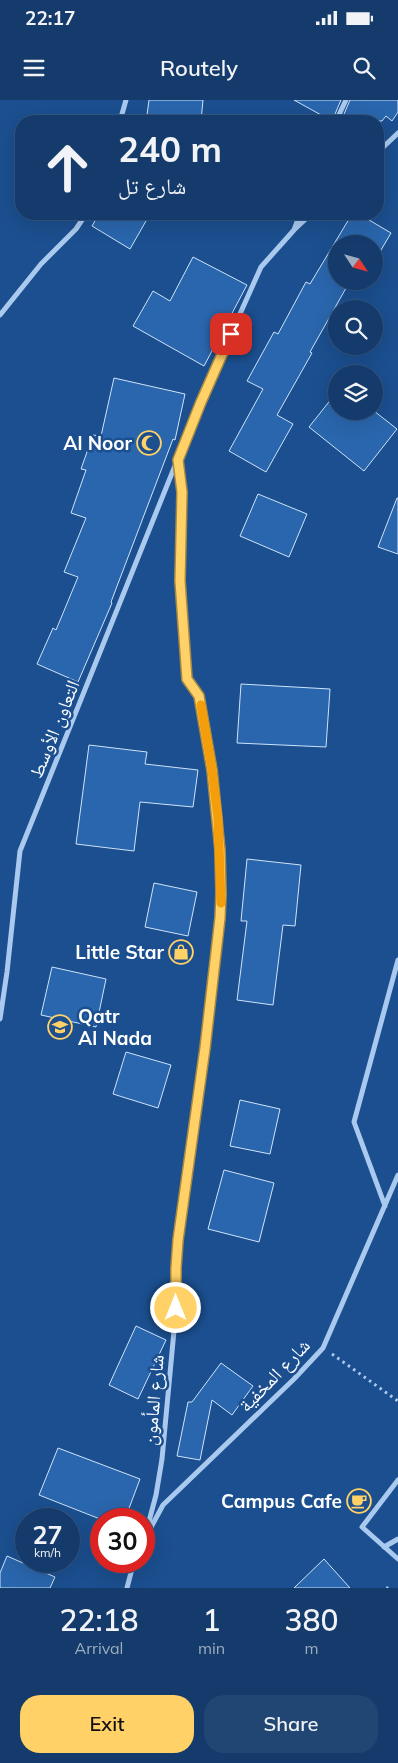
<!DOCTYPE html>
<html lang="en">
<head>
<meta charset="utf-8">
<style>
  body { margin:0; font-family:Mulish,"Noto Naskh Arabic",sans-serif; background:#214673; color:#f1f3f6; height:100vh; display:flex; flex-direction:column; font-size:19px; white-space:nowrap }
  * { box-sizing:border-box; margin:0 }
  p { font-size:16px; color:#9dadc1 }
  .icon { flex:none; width:28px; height:28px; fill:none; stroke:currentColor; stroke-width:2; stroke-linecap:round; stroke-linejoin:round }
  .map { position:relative; height:1488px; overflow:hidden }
  .details { display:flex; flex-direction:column; background:#143b6b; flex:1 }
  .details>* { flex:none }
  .top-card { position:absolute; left:15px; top:15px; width:369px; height:105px; border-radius:20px; box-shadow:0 5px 20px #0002,0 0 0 1px #33557e; background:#143b6b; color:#f1f3f6; overflow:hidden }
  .needle { width:32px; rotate:126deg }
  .controls { position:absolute; left:328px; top:135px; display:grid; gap:10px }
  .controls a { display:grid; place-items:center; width:55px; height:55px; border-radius:50%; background:#143b6b; box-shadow:0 5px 20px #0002,0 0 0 1px #33557e; font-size:25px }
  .speed { position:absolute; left:15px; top:1408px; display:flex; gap:10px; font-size:25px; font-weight:700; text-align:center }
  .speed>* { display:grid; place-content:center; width:65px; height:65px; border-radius:50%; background:#143b6b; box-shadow:0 5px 20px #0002,0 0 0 1px #33557e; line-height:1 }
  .speed small { font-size:12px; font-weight:400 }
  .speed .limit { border:8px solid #d22; background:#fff; color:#111 }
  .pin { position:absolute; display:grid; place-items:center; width:42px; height:42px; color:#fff; margin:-21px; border-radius:10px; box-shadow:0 2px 8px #0006 }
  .me { position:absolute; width:55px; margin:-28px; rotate:0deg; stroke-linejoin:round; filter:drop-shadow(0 0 4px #0008) }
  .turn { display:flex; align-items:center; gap:18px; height:105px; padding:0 20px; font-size:22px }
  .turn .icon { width:65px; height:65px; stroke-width:2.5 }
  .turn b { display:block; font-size:35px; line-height:42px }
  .eta { display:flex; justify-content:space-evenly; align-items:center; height:85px; text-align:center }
  .eta b { font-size:30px; font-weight:600; line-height:35px }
  .button { display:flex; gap:10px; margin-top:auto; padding:10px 20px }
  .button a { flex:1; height:58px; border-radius:20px; background:#ffd166; color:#111; font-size:20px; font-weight:600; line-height:58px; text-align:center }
  .button a+a { background:#214673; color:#f1f3f6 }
  .status { display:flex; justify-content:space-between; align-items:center; height:35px; padding:0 25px; background:#143b6b; direction:ltr }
  .status svg { height:14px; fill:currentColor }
  header { display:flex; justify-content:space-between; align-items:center; height:65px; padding:0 20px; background:#143b6b; font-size:22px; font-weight:600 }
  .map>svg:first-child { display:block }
  .building { fill:#2a66ad; stroke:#cfe3fa }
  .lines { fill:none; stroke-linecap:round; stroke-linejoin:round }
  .path { stroke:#a9c9ee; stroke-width:3; stroke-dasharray:2.5 4; stroke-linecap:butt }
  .street { stroke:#a9c9ee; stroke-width:5 }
  .route-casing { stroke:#a68842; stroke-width:12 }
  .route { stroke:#ffd166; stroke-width:9 }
  .slow { stroke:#f59e0b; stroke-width:9 }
  .labels { text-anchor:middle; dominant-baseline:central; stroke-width:5; stroke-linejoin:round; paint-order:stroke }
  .poi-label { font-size:19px; font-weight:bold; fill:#fff; stroke:#1b4f8f; text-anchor:end }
  .street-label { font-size:19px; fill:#fff; stroke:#1b4f8f }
</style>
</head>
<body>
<div class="status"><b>22:17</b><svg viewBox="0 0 49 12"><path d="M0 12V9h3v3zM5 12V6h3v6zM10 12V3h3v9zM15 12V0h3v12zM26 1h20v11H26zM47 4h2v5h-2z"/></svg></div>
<header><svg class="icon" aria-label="menu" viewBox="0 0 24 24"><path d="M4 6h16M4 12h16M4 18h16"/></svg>Routely<svg class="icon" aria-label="search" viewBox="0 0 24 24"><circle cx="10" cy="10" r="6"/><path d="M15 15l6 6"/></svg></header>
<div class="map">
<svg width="398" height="1488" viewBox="0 0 398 1488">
  <rect width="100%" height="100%" fill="#1b4f8f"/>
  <path class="building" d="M 149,0 L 203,0 L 201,21 L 147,15 Z
    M 294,0 L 341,0 L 332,21 Z
    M 350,0 L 398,0 L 398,12 L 392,21 L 386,16 L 382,21 L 341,21 Z
    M 99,114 L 150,114 L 130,149 L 92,126 Z
    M 352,114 L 359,114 L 391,133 L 374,162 L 374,144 L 336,144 L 336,181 L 350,181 L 310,252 L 312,253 L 277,315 L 293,324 L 266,372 L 229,351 L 263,289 L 247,281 L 274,232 L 278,234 L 306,182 L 310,184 Z
    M 193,157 L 247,185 L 204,266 L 133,226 L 153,191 L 170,201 Z
    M 114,278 L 185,294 L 175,340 L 173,339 L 111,502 L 112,503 L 78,582 L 37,564 L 53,528 L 56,530 L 78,477 L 64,472 L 86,418 L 71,413 L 86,370 L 81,369 L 93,335 L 101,336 Z
    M 336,293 L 336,311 L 374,311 L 397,329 L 364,371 L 309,327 Z
    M 258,394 L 307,414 L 289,457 L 240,436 Z
    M 397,398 L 398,398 L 398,454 L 378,447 Z
    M 241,584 L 330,589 L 326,647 L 237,643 Z
    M 89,645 L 147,652 L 145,664 L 198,670 L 193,707 L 140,702 L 134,751 L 76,744 Z
    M 247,759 L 301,765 L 295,826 L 283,825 L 273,905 L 237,900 L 247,821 L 241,821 Z
    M 154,783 L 197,792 L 188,836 L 145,827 Z
    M 52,867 L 106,879 L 96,927 L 41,915 Z
    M 126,952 L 171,965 L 158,1008 L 113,994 Z
    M 240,1000 L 280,1009 L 270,1054 L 230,1046 Z
    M 224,1070 L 274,1083 L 259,1142 L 208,1129 Z
    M 136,1226 L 166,1240 L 138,1299 L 109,1285 Z
    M 221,1263 L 253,1286 L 232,1315 L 212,1300 L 200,1360 L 177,1356 L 188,1302 L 192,1302 Z
    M 58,1348 L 140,1379 L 125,1419 L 100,1419 L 39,1395 Z
    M 7,1456 L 55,1477 L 50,1488 L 0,1488 L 0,1473 Z
    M 324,1459 L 350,1488 L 294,1488 Z"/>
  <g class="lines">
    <path class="path" d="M 332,1254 L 398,1301
      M 386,1488 L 392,1488"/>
    <path class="street" d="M 120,21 L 126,0
      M 336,21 L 346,0
      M 378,52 L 398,33
      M 295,129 L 311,114
      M 0,215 L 41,164 L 76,129 L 86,114
      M 0,919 L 7,872 L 20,751 L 201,301 L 261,167 L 294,130 L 300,114
      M 385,1106 L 354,1022 L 398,860
      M 398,1380 L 362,1427 L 398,1459
      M 149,1431 L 163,1405 L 294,1279 L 323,1248 L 398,1075
      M 144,1440 L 156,1395 L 162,1359 L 175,1220 L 176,1168 L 178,1140 L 205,948 L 220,818 L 221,782 L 218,718 L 208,646 L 199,596 L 187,579 L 180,481 L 182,392 L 178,360
      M 384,1447 L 398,1439
      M 127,1488 L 134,1461"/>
  </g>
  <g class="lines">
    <g class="route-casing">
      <path id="route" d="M 176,1208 L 176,1168 L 178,1140 L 205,948 L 220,818 L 221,794 L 220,750 L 212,670 L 199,596 L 187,579 L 180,481 L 182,392 L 178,360 L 201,302 L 231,234"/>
    </g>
    <use href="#route" class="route"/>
    <path class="slow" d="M 201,605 L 212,670 L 218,718 L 221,803"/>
  </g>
  <defs>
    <g id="mosque-ring" transform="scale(1.25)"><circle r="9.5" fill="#1b4f8f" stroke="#ffd166" stroke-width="1.5"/><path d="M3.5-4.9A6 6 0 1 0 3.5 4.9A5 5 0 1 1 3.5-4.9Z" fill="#ffd166"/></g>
    <g id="shop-ring" transform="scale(1.25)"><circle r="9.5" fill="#1b4f8f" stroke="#ffd166" stroke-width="1.5"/><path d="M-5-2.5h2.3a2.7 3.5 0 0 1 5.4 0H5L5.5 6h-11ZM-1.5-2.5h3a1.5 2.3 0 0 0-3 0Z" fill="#ffd166"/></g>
    <g id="school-ring" transform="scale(1.25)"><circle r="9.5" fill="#1b4f8f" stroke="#ffd166" stroke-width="1.5"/><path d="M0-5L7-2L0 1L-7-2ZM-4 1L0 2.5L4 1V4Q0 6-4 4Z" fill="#ffd166"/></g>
    <g id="cafe-ring" transform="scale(1.25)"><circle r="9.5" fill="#1b4f8f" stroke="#ffd166" stroke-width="1.5"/><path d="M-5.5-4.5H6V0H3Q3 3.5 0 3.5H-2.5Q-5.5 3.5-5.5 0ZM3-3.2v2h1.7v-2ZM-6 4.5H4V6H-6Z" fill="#ffd166"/></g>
  </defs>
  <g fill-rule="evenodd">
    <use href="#mosque-ring" x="149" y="343"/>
    <use href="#shop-ring" x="181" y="852"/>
    <use href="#school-ring" x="60" y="927"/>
    <use href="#cafe-ring" x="359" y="1401"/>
  </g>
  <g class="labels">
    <g class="poi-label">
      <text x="132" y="343">Al Noor</text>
      <text x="164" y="852">Little Star</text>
      <text x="78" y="916" text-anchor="start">Qatr<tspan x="78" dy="22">Al Nada</tspan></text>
      <text x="342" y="1401">Campus Cafe</text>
    </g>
    <g class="street-label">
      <text transform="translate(54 629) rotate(-68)">التعاون الأوسط</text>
      <text transform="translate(274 1275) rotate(-46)">شارع المخفية</text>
      <text transform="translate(153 1300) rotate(-85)">شارع المأمون</text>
    </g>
  </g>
</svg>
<div class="controls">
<a><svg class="needle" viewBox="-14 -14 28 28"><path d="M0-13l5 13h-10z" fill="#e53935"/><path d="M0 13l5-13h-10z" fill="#9dadc1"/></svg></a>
<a><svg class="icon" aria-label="search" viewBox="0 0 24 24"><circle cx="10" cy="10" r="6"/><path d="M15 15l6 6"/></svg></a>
<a><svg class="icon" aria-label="layers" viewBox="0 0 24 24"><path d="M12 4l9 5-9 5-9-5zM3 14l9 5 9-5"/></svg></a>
</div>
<div class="speed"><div>27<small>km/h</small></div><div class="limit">30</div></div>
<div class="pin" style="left:231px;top:234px;background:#d93025"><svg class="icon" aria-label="arrive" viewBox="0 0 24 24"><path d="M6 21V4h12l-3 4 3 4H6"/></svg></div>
<svg class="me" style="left:176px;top:1208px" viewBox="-20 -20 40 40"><circle r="17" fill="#ffd166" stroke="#fff" stroke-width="3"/><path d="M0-11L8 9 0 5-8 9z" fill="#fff"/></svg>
<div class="top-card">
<div class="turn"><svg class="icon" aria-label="ahead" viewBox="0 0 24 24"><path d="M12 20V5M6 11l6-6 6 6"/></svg><div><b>240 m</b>شارع تل</div></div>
</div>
</div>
<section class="details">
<div class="eta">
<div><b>22:18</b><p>Arrival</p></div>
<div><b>1</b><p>min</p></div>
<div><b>380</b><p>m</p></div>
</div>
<div class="button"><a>Exit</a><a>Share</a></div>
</section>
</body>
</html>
